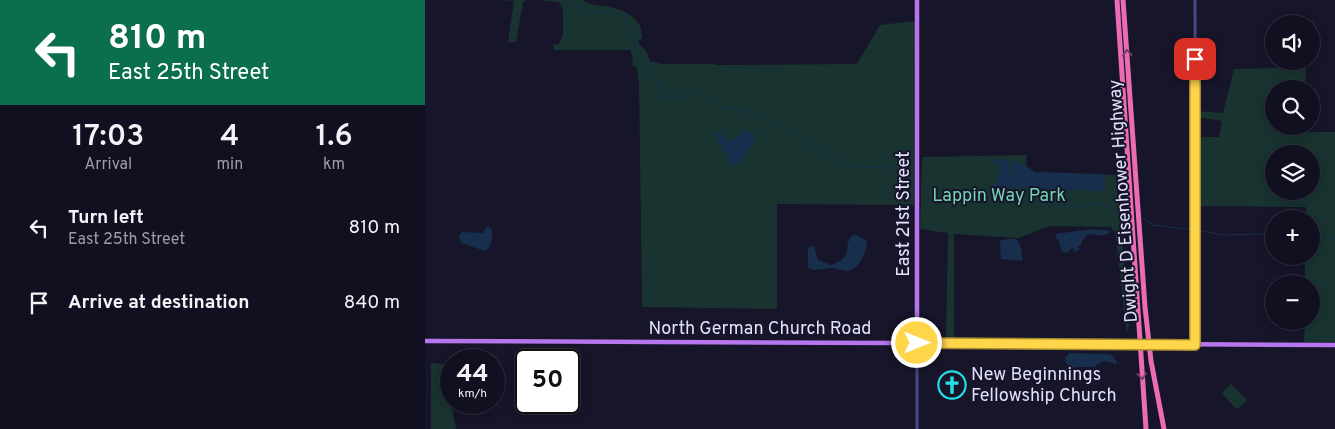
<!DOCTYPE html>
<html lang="en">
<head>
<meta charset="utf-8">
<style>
  body { margin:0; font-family:Overpass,sans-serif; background:#1a1929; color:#f1f3f6; height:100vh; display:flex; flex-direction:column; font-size:19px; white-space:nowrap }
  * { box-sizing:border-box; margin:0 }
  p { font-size:16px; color:#9c9da5 }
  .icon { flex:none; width:28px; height:28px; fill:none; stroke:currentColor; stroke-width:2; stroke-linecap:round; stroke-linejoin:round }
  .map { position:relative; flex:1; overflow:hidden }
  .panel { display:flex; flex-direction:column; background:#111020; width:425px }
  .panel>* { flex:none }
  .guide { background:#0b6e4f; color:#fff; overflow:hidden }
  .tools { position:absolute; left:840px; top:15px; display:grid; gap:10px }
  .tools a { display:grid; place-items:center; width:55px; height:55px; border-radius:50%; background:#111020; box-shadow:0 2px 12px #0003,0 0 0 1px #30303e; font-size:25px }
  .speed { position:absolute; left:15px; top:349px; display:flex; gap:10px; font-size:25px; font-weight:700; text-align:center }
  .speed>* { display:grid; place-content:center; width:65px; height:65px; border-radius:50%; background:#111020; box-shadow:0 2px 12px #0003,0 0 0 1px #30303e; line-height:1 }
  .speed small { font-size:12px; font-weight:400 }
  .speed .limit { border:2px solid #111; border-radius:8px; background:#fff; color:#111 }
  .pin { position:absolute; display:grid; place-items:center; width:42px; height:42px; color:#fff; margin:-21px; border-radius:10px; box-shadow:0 2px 8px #0006 }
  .me { position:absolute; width:55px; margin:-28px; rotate:90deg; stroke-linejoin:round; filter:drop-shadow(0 0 4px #0008) }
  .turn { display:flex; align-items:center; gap:18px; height:105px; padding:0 25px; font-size:22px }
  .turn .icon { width:65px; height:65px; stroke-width:2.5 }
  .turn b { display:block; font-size:35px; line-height:42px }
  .eta { display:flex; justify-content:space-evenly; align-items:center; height:85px; text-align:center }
  .eta b { font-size:30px; font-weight:600; line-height:35px }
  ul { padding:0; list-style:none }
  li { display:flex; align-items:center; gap:15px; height:75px; padding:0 25px }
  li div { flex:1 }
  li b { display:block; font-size:19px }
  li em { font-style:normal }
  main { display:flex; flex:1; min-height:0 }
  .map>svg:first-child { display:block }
  .green { fill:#193330; fill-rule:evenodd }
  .water { fill:#172f4c }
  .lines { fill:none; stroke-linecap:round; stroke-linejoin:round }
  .stream { stroke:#172f4c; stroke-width:1 }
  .minor { stroke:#464982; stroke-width:3 }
  .major { stroke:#b776ed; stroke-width:4.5 }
  .highway { stroke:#ec6cb4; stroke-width:5 }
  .major-bridge { stroke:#b776ed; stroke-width:4.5 }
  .oneway { stroke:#773c68 }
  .route-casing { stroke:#a68a30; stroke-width:12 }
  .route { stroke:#ffd54a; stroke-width:9 }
  .labels { text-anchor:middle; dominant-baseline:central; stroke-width:4; stroke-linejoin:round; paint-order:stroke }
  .park-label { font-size:18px; fill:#75d3b4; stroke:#17152a }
  .street-label { font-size:18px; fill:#e2e1fb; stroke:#17152a }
  .poi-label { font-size:18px; fill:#e2e1fb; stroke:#17152a; text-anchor:start }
</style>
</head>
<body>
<main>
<section class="panel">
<div class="guide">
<div class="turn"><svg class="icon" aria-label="left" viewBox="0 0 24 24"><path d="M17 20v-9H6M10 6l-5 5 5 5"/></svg><div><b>810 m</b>East 25th Street</div></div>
</div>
<div class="eta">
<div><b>17:03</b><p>Arrival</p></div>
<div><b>4</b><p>min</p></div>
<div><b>1.6</b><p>km</p></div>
</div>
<ul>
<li><svg class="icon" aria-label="left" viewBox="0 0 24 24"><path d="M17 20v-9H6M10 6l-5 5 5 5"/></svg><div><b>Turn left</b><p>East 25th Street</p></div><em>810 m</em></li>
<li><svg class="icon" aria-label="arrive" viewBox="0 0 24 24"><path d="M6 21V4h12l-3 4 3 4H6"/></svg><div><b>Arrive at destination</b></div><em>840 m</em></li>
</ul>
</section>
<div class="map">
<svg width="910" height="429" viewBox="0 0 910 429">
  <rect width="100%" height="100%" fill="#17152a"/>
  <path class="green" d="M 76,0 L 102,0 L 98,2 L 91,42 L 83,42 L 89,1 Z
    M 113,0 L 158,0 C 165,6 176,5 185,7 C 202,11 218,19 217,38 L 213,42 L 221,51 L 225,61 L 236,64 L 289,64 L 291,65 L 432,64 L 455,25 L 490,21 L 489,205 L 352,204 L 352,309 L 217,307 L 214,80 L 213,80 L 212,68 L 207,65 L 208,58 L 205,50 L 129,50 L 128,45 L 134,44 L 138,35 L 138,9 L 134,2 Z
    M 881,67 L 880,89 L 849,89 L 849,126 L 878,126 L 878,132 L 910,132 L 910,342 L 879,342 L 880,321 L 886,321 L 886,284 L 880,284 L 880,256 L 886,256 L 886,219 L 881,219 L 881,207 L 772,206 L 771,137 L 794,137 L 797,121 L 771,117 L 771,111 L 798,113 L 809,69 ZM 849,154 L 886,154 L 886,191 L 849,191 Z
    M 602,155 L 601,166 L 610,172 L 693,175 L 692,193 L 699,201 L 701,221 L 696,227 L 704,325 L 702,334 L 690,231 L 687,230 L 687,227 L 624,226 L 594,238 L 529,234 L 529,340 L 521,338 L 523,233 L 495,229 L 497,158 L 498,157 Z
    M 6,363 L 19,364 L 31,429 L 6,429 Z
    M 806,384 L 822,400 L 814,408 L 811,409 L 797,393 Z"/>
  <path class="water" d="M 320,129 L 330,135 L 330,139 L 317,161 L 307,166 L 292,137 L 292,133 L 296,133 L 304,141 L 309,140 Z
    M 578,159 L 582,159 L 585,167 L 586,176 L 590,175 L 586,160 L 601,166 L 610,172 L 674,174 L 679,176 L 680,185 L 678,191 L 567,187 L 567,185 L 573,182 L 575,168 L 574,162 L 569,164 L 568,160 Z
    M 62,226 L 67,229 C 67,238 68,245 60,251 L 36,243 L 34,236 L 37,232 L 58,233 Z
    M 666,229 L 686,231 L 685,233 C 670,241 664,224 655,246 L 652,247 L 655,249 L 654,250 L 649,252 L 648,249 L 650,248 L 647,248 L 642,253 L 637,252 L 634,242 L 630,236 L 631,234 Z
    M 427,235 L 431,235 L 442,241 C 442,251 434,270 422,271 C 417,271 411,268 406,268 C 399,268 390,272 383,268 L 383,247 L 389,246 L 393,260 L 406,265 C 430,256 417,248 427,235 Z
    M 584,239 C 587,239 590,238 593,241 C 596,244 598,257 597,261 L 576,259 L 575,240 Z
    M 644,353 L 680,354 L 687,355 L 692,362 L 691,364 L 679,361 L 669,367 L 652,367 L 648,369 C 643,368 641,363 640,358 Z"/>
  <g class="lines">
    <path class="stream" d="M 148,0 L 155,11 L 158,12 L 191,14 L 201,18 L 206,34 L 209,36 C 208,45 226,74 233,81 L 232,88 L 235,97 L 253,98 L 260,94 L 272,92 L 282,96 L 293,105 L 298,107 L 336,115 L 349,121 L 381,143 L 425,167 L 434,165 L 444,168 L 464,167 L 490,180
      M 493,182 L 498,185 L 527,190 L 562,203 L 610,202 L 648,206 L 676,204 L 691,210 L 704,212
      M 715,216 L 728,225 L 769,230
      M 773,230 L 797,235 L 838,234 L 849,232
      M 886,237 L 910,239"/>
    <path class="minor" d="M 770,0 L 771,344
      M 492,429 L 492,343"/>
    <path class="major" d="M 0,341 L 708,344
      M 492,343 L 492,0
      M 732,344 L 910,345"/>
    <path class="highway" d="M 692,0 L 721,429
      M 698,0 L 720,307 L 726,361 L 739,429"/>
    <path class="major-bridge" d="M 708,344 L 732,344"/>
  </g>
  <defs><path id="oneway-chevron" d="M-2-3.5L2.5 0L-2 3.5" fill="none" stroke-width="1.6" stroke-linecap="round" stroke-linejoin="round" transform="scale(1.25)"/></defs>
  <g class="oneway">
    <use href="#oneway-chevron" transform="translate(702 53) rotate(-94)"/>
    <use href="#oneway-chevron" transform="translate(717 376) rotate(86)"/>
  </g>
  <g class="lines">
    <g class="route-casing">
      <path id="route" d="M 492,343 L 770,345 L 770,59"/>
    </g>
    <use href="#route" class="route"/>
  </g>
  <defs>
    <g id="church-ring" transform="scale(1.4375)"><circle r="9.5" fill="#17152a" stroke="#26dfe3" stroke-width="1.5"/><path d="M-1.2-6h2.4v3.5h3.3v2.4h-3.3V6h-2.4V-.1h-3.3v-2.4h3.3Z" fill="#26dfe3"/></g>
  </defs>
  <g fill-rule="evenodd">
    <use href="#church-ring" x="527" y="385"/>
  </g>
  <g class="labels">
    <g class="park-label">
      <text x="574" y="196">Lappin Way Park</text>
    </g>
    <g class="street-label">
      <text transform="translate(699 201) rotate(-94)">Dwight D Eisenhower Highway</text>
      <text transform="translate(479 214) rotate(-90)">East 21st Street</text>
      <text x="335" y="329">North German Church Road</text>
    </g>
    <g class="poi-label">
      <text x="546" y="375">New Beginnings<tspan x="546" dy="21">Fellowship Church</tspan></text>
    </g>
  </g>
</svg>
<div class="tools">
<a><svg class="icon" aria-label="sound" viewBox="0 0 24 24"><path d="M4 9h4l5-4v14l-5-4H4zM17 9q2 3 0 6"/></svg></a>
<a><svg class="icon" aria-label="search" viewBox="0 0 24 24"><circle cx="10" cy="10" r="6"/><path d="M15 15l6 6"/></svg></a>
<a><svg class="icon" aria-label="layers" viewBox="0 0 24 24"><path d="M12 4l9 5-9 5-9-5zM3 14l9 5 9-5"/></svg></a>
<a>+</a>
<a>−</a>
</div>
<div class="speed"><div>44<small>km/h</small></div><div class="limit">50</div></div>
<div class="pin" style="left:770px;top:59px;background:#d93025"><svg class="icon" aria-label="arrive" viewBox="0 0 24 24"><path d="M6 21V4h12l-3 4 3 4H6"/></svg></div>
<svg class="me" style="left:492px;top:343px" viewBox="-20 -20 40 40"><circle r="17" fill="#ffd54a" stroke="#fff" stroke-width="3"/><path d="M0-11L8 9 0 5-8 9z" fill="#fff"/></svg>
</div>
</main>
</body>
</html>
